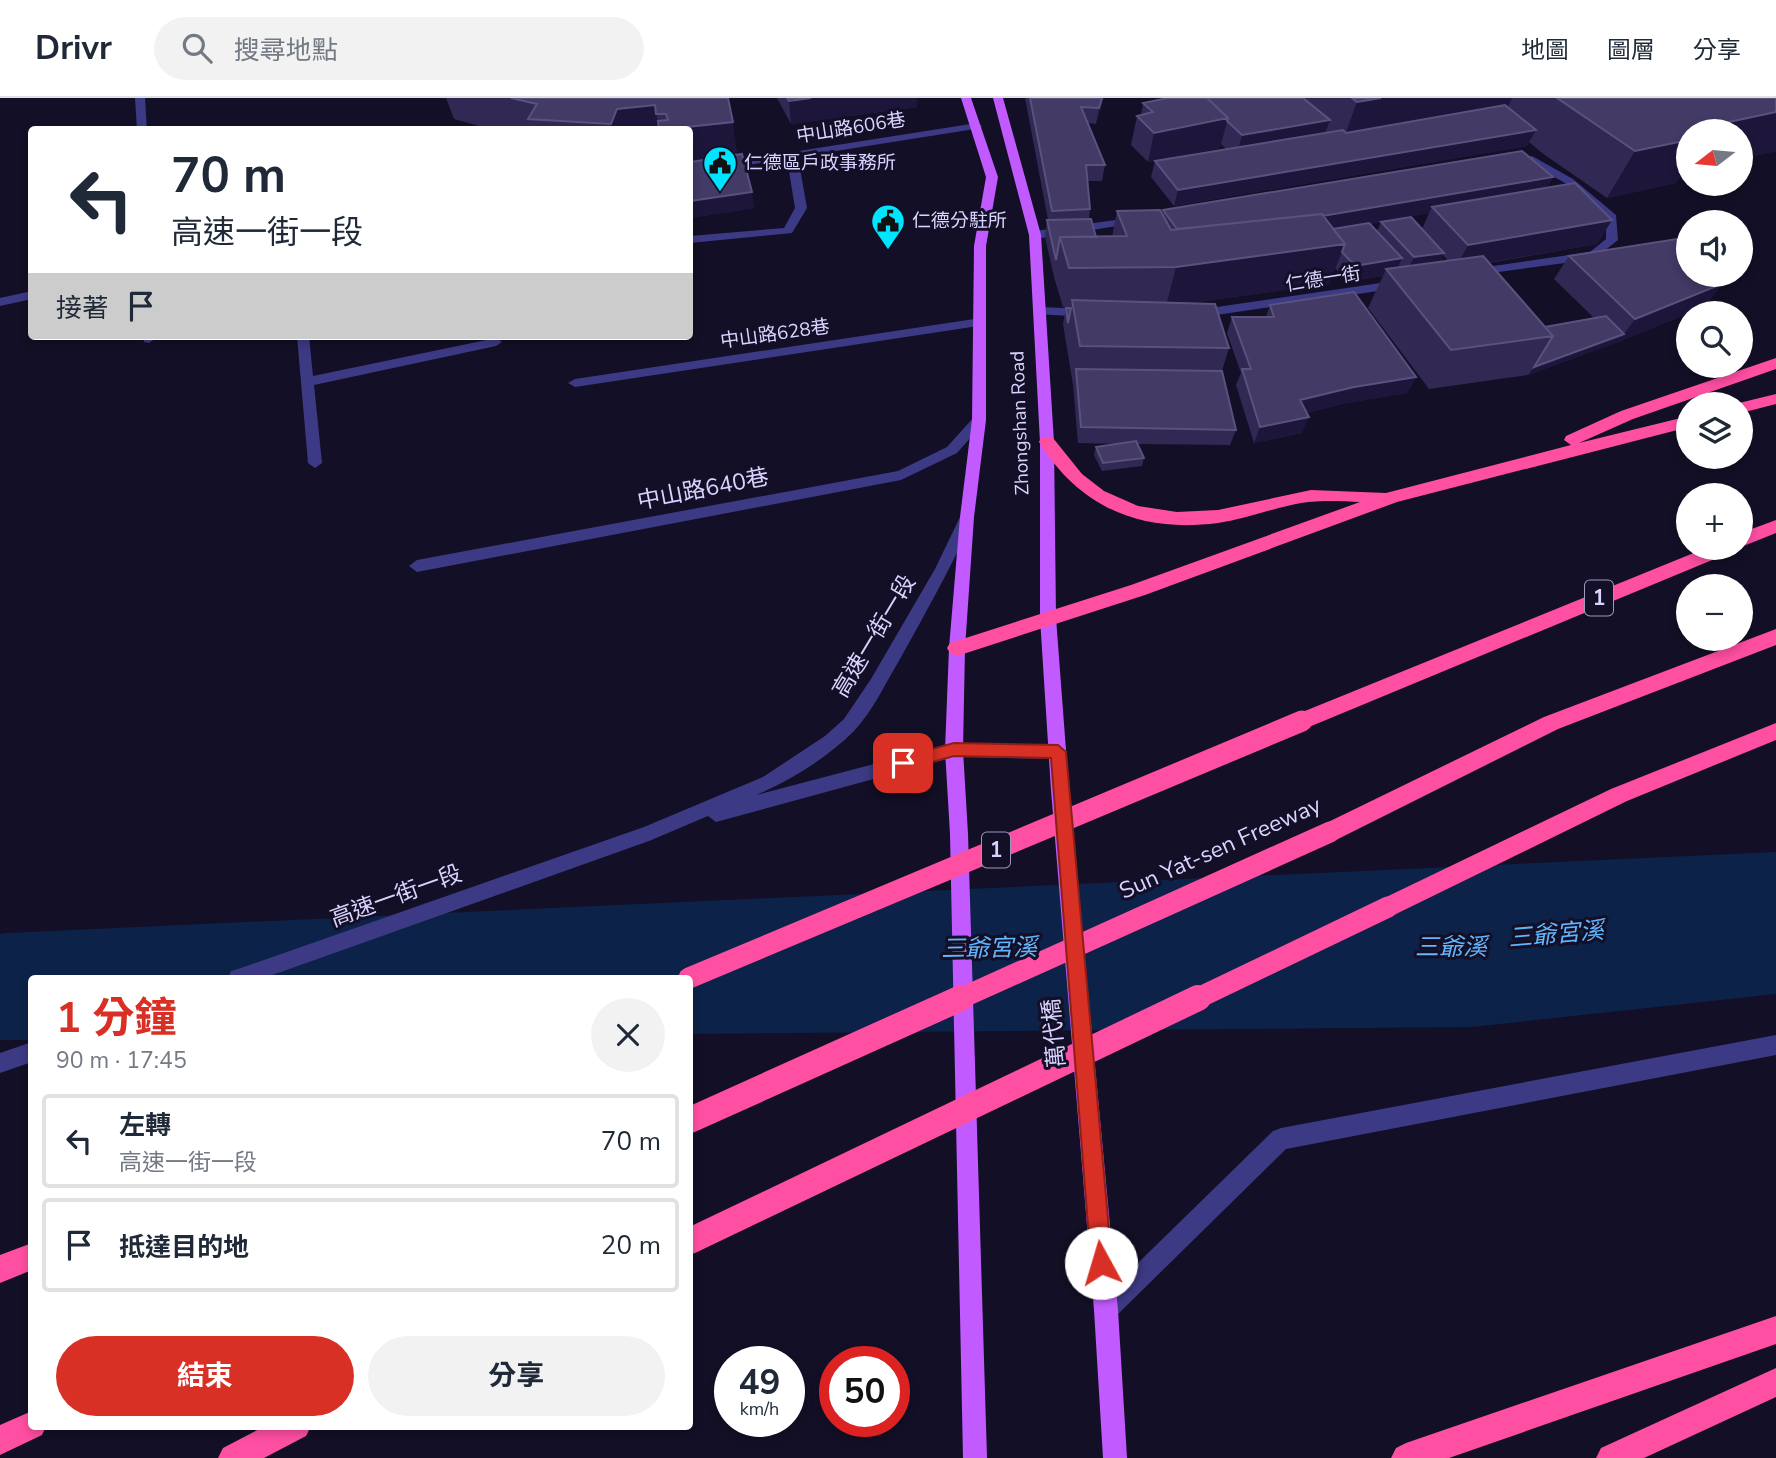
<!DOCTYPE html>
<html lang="zh-TW">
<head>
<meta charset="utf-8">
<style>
  body { margin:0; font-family:"Nunito Sans","Noto Sans TC",sans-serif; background:#f2f2f3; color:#1f2937; height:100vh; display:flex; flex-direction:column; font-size:26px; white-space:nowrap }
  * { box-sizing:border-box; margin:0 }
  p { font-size:23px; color:#747a83 }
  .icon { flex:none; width:38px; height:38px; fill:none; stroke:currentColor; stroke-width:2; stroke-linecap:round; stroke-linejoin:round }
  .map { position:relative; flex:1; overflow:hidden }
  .details { position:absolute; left:28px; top:877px; width:665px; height:455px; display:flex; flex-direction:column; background:#fff; border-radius:7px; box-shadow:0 4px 10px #0003 }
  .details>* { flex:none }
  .banner { position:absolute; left:28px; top:28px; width:665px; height:214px; border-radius:7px; box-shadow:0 4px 10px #0003; background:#fff; color:#1f2937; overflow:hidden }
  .needle { width:46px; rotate:254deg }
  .buttons { position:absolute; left:1676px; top:21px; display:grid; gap:14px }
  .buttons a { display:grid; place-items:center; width:77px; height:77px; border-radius:50%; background:#fff; box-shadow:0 4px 10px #0003; font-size:35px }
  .speed { position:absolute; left:714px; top:1248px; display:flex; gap:14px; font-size:35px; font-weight:700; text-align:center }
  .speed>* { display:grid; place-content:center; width:91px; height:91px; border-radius:50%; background:#fff; box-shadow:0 4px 10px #0003; line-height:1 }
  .speed small { font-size:18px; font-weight:400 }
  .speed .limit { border:10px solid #d22; background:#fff; color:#111 }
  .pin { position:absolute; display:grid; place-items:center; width:60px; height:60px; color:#fff; margin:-30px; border-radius:14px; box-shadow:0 4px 10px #0006 }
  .me { position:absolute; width:77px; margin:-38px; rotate:354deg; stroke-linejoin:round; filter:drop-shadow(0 0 5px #0008) }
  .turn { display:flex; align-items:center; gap:24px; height:147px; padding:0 28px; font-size:32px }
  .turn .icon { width:91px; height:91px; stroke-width:2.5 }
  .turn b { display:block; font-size:49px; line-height:60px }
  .then { display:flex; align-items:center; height:66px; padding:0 28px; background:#0003; gap:14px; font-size:26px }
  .round { display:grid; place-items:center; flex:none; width:74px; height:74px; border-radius:37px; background:#f2f2f3 }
  .summary { display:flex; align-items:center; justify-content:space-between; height:119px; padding:0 28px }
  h1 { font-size:42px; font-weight:700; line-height:52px; color:#d93025 }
  .button { display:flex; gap:14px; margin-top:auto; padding:14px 28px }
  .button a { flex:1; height:80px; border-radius:42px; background:#d93025; color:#fff; font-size:28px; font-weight:700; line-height:80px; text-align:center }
  .button a+a { background:#f2f2f3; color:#1f2937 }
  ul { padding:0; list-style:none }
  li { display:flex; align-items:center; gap:21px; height:94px; margin:0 14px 10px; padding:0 14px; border:4px solid #e0e1e3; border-radius:7px }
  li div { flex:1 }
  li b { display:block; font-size:26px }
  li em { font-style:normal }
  header { display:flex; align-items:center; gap:42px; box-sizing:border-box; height:98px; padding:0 35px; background:#fff; border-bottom:2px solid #e0e1e3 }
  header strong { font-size:33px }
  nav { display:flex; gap:38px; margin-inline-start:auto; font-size:24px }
  .search { width:490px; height:63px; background:#f2f2f3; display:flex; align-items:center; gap:18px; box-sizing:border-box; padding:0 24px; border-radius:38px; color:#747a83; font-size:26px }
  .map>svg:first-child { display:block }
  .water { fill:#0c2248 }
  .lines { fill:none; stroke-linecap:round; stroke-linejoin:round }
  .minor { fill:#3d3a85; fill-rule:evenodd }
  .major { fill:#c25bff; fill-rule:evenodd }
  .highway { fill:#ff4fa3; fill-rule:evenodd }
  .highway-bridge-far1 { stroke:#ff4fa3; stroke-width:21 }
  .highway-bridge { stroke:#ff4fa3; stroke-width:26 }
  .wall { fill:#312854; fill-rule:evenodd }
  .shaded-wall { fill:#1d163a }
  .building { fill:#433a66; stroke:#5a527e; stroke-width:2 }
  .route { fill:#d93025; stroke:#8d1f18; stroke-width:2 }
  .labels { text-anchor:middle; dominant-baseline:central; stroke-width:6; stroke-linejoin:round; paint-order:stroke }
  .far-street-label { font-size:19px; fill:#d9d4ff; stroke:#130f26 }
  .far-poi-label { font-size:19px; fill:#d9d4ff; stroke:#130f26; text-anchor:start }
  .shield { fill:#130f26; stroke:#9e99be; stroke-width:2 }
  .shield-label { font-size:21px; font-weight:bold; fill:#d9d4ff }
  .street-label { font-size:23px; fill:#d9d4ff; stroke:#130f26 }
  .water-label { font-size:24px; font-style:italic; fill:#62b6ff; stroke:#130f26 }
</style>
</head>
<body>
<header>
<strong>Drivr</strong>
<div class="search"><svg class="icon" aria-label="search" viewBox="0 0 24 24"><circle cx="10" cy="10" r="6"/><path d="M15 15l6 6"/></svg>搜尋地點</div>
<nav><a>地圖</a><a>圖層</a><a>分享</a></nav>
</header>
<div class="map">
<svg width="1776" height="1360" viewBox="0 0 1776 1360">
  <rect width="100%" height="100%" fill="#130f26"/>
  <path class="water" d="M 1776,754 L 1776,896 L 1472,929 L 690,936 L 690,880 L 32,880 L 31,942 L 0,942 L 0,836 L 7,835 Z"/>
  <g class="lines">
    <path class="minor" d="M 135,0 L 145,0 L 147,32 L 137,32 Z
      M 977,25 L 982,28 L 981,30 L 798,59 L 807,110 L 792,135 L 690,145 L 690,138 L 784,130 L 795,110 L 787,61 L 690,76 L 690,70 Z
      M 1532,58 L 1573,81 L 1616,117 L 1618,142 L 1594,161 L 1469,178 L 1469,172 L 1473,171 L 1590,154 L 1606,141 L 1606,120 L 1565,85 L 1530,65 L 1508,68 L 1503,65 Z
      M 1138,119 L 1142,120 L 1142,124 L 1035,141 L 1029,137 L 1035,133 Z
      M 1401,182 L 1407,186 L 1405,189 L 1196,220 L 1190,216 L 1196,212 Z
      M 32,193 L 32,201 L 0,208 L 0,200 Z
      M 1039,209 L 1088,211 L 1094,215 L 1088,219 L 1035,216 L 1033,213 Z
      M 981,220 L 985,221 L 985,227 L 575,289 L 568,285 L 575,281 Z
      M 143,238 L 155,238 L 155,241 L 149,245 L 144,244 Z
      M 297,238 L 309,238 L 313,278 L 496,240 L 502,244 L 496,248 L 314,287 L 322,365 L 315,370 L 308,365 Z
      M 979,317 L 986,322 L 957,355 L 901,382 L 417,474 L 409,468 L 417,462 L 898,373 L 947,349 L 974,319 Z
      M 967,414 L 974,419 C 952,468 926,514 900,561 C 886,584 873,613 854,633 C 828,659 790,683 756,697 L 954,645 L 1058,647 L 1064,649 L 1067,654 L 1064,659 L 1058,661 L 954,659 L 716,724 L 708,718 L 649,743 L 264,880 L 228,880 L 231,873 L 238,871 L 644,729 L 763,679 L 825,638 L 844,621 L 871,581 L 935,471 L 962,415 Z
      M 1776,937 L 1776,957 L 1286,1051 L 1114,1220 L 1106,1224 L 1098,1220 L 1094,1212 L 1098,1204 L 1273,1033 L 1281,1030 Z
      M 32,944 L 32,964 L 0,975 L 0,955 Z"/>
    <path class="major" d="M 961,0 L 971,0 L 998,79 L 986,148 L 986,322 L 974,419 L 965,550 L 963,652 L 968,736 L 987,1360 L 963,1360 L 950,736 L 945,652 L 949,550 L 960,419 L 972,322 L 974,148 L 986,79 Z
      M 993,0 L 1003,0 L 1041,137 L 1054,344 L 1056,520 L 1069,692 L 1118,1212 L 1127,1360 L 1103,1360 L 1094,1212 L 1051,692 L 1040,520 L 1040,344 L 1029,137 Z"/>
    <path class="highway" d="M 1776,260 L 1776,271 L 1633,321 L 1579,345 L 1689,318 L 1689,329 L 1397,404 L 1145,497 L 957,558 L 950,555 L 947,550 L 950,545 L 1131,487 L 1360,404 C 1341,403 1321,402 1301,405 C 1273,410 1246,421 1218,425 C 1141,435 1080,410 1039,344 L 1041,340 L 1053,340 L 1082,376 L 1104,393 L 1138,408 L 1177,414 L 1218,412 L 1311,392 L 1386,395 L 1571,347 L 1564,342 L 1566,338 L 1621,313 Z
      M 1776,296 L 1776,306 L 1741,315 L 1741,306 L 1735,306 Z
      M 1776,422 L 1776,435 L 1741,449 L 1741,435 Z
      M 1706,450 L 1732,450 L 1729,455 L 1309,629 L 1302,631 L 1295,629 L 1292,623 L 1295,617 Z
      M 1776,531 L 1776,547 L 1558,631 L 1338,741 L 1330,744 L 1322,741 L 1319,734 L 1322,727 L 1544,619 Z
      M 1776,625 L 1776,642 L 1627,703 L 1396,816 L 1388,819 L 1380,816 L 1377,809 L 1380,802 L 1611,691 Z
      M 32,1145 L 32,1172 L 0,1185 L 0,1157 Z
      M 1776,1218 L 1776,1246 L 1449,1360 L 1391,1360 L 1396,1350 L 1406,1345 Z
      M 1776,1270 L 1776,1299 L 1644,1360 L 1596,1360 L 1601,1350 Z
      M 32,1313 L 32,1328 L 46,1328 L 42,1337 L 0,1357 L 0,1327 Z
      M 265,1328 L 311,1328 L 306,1338 L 264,1360 L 218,1360 L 223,1350 Z"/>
    <path class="highway-bridge-far1" d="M 689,880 L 1302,623
      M 957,902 L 1330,734
      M 1194,902 L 1388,809"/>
    <path class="highway-bridge" d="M 690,1022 L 961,900
      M 690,1143 L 1198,900"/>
  </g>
  <path class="wall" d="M 446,0 L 728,0 L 737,57 L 754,110 L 690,120 L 690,32 L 493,32 L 454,21 Z
    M 777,0 L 917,0 L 917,9 L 791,26 Z
    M 1025,0 L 1104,0 L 1096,26 L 1088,25 L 1105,67 L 1102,83 L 1087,83 L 1090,111 L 1089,121 L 1096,139 L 1112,139 L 1117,113 L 1162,116 L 1163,112 L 1553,79 L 1547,90 L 1612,122 L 1597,146 L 1489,165 L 1545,229 L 1594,220 L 1554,181 L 1569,158 L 1722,186 L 1704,209 L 1618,244 L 1528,277 L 1429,291 L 1368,210 L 1383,178 L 1348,184 L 1335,170 L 1329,186 L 1190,205 L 1229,250 L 1222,273 L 1236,332 L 1230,347 L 1137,346 L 1144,360 L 1142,368 L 1102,373 L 1094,357 L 1096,349 L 1118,346 L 1078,345 L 1073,287 L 1063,226 L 1066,210 L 1071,210 L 1071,209 L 1063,209 L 1054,179 L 1045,139 L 1047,122 L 1048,122 ZM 1429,115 L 1422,131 L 1381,124 L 1377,133 L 1370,126 ZM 1443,157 L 1448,163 L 1440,164 Z
    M 1168,0 L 1776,0 L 1776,53 L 1741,61 L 1741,33 L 1689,33 L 1689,72 L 1684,74 L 1676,85 L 1607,100 L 1542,55 L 1529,44 L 1527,48 L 1174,108 L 1151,79 L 1155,63 L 1148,64 L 1131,47 L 1137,18 L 1141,17 L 1143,5 ZM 1221,46 L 1226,51 L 1157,62 L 1220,50 Z
    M 1270,207 L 1416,279 L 1407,295 L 1346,305 L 1306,315 L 1302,335 L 1254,345 L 1236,287 L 1241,275 L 1227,235 L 1232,219 L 1266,219 Z"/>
  <path class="shaded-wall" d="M 811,0 L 917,0 L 917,9 L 791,26 L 789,3 Z
    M 1102,0 L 1104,0 L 1096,26 L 1099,10 Z
    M 1381,0 L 1512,0 L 1502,22 L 1340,51 L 1357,4 Z
    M 655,7 L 659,32 L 612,32 L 611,26 L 617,11 Z
    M 1776,14 L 1776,53 L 1741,61 L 1741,33 L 1694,33 L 1696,31 Z
    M 1228,20 L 1220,50 L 1148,64 L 1154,35 Z
    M 1330,22 L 1321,46 L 1236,60 L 1242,37 Z
    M 733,24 L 738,63 L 690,68 L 690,32 L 662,32 Z
    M 1536,32 L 1527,48 L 1174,108 L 1178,92 Z
    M 1689,41 L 1689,72 L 1684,74 L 1676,85 L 1607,100 L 1635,53 Z
    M 1553,79 L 1544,95 L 1432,109 L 1429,115 L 1324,134 L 1186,142 Z
    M 752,94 L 754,110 L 690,120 L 690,103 Z
    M 1612,122 L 1597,146 L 1456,170 L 1468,147 Z
    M 1345,146 L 1329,186 L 1166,208 L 1176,169 Z
    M 1444,155 L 1436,171 L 1406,176 L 1414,159 Z
    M 1402,160 L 1395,176 L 1386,171 L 1383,178 L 1348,184 L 1355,168 Z
    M 1722,186 L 1704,209 L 1618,244 L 1528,277 L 1534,269 L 1624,236 L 1635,221 Z
    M 1416,279 L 1407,295 L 1346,305 L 1293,318 L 1300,302 L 1354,289 Z
    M 1309,319 L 1302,335 L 1254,345 L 1260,329 Z"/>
  <path class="building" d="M 511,0 L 728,0 L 733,24 L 659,32 L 658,23 L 668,22 L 666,16 L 656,16 L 655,7 L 617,11 L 611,26 L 528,21 L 537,6 Z
    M 787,0 L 811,0 L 789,3 Z
    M 1030,0 L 1102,0 L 1099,10 L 1081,9 L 1105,67 L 1086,67 L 1090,111 L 1052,113 Z
    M 1168,0 L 1207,0 L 1228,20 L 1154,35 L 1137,18 L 1153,14 L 1143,5 Z
    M 1207,0 L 1303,0 L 1330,22 L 1242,37 L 1227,23 L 1228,20 Z
    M 1352,0 L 1381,0 L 1357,4 Z
    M 1557,0 L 1776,0 L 1776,14 L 1696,31 L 1700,33 L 1689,33 L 1689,42 L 1635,53 Z
    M 1505,7 L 1536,32 L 1178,92 L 1155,63 L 1343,32 L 1346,35 Z
    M 1522,53 L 1553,79 L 1323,118 L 1322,116 L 1177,131 L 1163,112 Z
    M 742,56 L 752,94 L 690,103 L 690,64 Z
    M 1575,85 L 1612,122 L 1468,147 L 1432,109 Z
    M 1160,112 L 1171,132 L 1322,116 L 1345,146 L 1176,169 L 1069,170 L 1060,139 L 1127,138 L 1117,113 Z
    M 1411,119 L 1444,155 L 1414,159 L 1381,124 Z
    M 1091,121 L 1096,139 L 1060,139 L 1056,162 L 1047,122 Z
    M 1369,125 L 1402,160 L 1355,168 L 1342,154 L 1345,146 L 1333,131 Z
    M 1677,141 L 1689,152 L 1689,177 L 1713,177 L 1722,186 L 1635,221 L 1569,158 Z
    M 1483,158 L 1553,238 L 1451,252 L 1386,171 Z
    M 1354,194 L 1416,279 L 1354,289 L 1300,302 L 1309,319 L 1260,329 L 1242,271 L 1251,271 L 1232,219 L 1274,219 L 1270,207 Z
    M 1072,202 L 1215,206 L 1229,250 L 1080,248 Z
    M 1066,210 L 1071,210 L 1068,225 Z
    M 1606,218 L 1624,236 L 1534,269 L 1553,238 L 1545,229 Z
    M 1076,271 L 1222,273 L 1236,332 L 1081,329 Z
    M 1136,343 L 1144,360 L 1103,365 L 1096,349 Z"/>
  <path class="route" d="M 954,645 L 1058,647 L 1066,654 L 1112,1165 L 1109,1172 L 1101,1175 L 1094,1172 L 1091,1165 L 1051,660 L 954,658 L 903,672 L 897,670 L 895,665 L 897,661 L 903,659 Z"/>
  <defs>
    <g id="civic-pin" transform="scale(1.75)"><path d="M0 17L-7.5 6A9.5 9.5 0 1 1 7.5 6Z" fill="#00e5ff" stroke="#130f26"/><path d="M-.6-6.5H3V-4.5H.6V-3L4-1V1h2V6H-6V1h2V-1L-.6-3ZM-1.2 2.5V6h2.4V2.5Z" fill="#111"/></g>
  </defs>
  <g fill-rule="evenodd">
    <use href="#civic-pin" x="720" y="65"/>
    <use href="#civic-pin" x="888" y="123"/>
  </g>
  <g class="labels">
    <g class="far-street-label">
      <text transform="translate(851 30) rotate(-9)">中山路606巷</text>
      <text transform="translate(1323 181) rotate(-9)">仁德一街</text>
      <text transform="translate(775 236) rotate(-8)">中山路628巷</text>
      <text transform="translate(1020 325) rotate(-92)">Zhongshan Road</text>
    </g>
    <g class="far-poi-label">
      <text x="744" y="65">仁德區戶政事務所</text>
      <text x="912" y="123">仁德分駐所</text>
    </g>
    <g class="shield">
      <rect x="1585" y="482.5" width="28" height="35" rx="5"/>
      <rect x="982" y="734.5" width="28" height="35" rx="5"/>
    </g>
    <g class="shield-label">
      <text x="1599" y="500">1</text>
      <text x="996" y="752">1</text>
    </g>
    <g class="street-label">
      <text transform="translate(703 391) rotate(-11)">中山路640巷</text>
      <text transform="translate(874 538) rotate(-59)">高速一街一段</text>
      <text transform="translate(1220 750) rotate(-24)">Sun Yat-sen Freeway</text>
      <text transform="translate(396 798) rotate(-20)">高速一街一段</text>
      <text transform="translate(1054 935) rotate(-95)">萬代橋</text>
    </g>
    <g class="water-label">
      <text transform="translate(1556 836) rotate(-5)">三爺宮溪</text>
      <text x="1451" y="849">三爺溪</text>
      <text transform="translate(989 850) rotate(-1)">三爺宮溪</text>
    </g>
  </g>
</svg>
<div class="buttons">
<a><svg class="needle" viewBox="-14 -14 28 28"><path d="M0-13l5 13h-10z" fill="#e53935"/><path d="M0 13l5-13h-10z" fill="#747a83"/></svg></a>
<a><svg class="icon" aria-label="sound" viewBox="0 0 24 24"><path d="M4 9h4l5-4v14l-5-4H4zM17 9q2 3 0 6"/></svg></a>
<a><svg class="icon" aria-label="search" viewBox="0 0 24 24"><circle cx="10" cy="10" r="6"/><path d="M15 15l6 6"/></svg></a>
<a><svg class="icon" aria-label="layers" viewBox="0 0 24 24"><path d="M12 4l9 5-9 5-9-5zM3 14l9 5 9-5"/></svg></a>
<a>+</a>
<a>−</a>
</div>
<div class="speed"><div>49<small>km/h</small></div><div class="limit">50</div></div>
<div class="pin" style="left:903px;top:665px;background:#d93025"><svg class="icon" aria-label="arrive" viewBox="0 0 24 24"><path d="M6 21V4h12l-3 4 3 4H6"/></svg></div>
<svg class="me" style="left:1101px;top:1165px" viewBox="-20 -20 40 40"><circle r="19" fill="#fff"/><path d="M0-13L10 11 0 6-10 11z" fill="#d93025"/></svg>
<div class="banner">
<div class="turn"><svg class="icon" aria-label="left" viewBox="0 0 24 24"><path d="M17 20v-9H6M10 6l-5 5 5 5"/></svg><div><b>70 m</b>高速一街一段</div></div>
<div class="then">接著<svg class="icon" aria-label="arrive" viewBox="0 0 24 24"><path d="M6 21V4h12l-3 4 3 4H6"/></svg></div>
</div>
<section class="details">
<div class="summary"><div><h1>1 分鐘</h1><p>90 m · 17:45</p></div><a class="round"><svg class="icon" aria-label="close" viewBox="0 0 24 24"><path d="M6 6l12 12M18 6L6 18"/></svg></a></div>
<ul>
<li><svg class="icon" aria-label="left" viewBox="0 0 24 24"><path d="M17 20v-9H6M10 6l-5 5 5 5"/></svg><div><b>左轉</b><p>高速一街一段</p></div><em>70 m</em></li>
<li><svg class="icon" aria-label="arrive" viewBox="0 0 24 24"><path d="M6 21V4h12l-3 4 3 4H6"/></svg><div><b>抵達目的地</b></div><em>20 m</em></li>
</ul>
<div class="button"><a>結束</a><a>分享</a></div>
</section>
</div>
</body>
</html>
